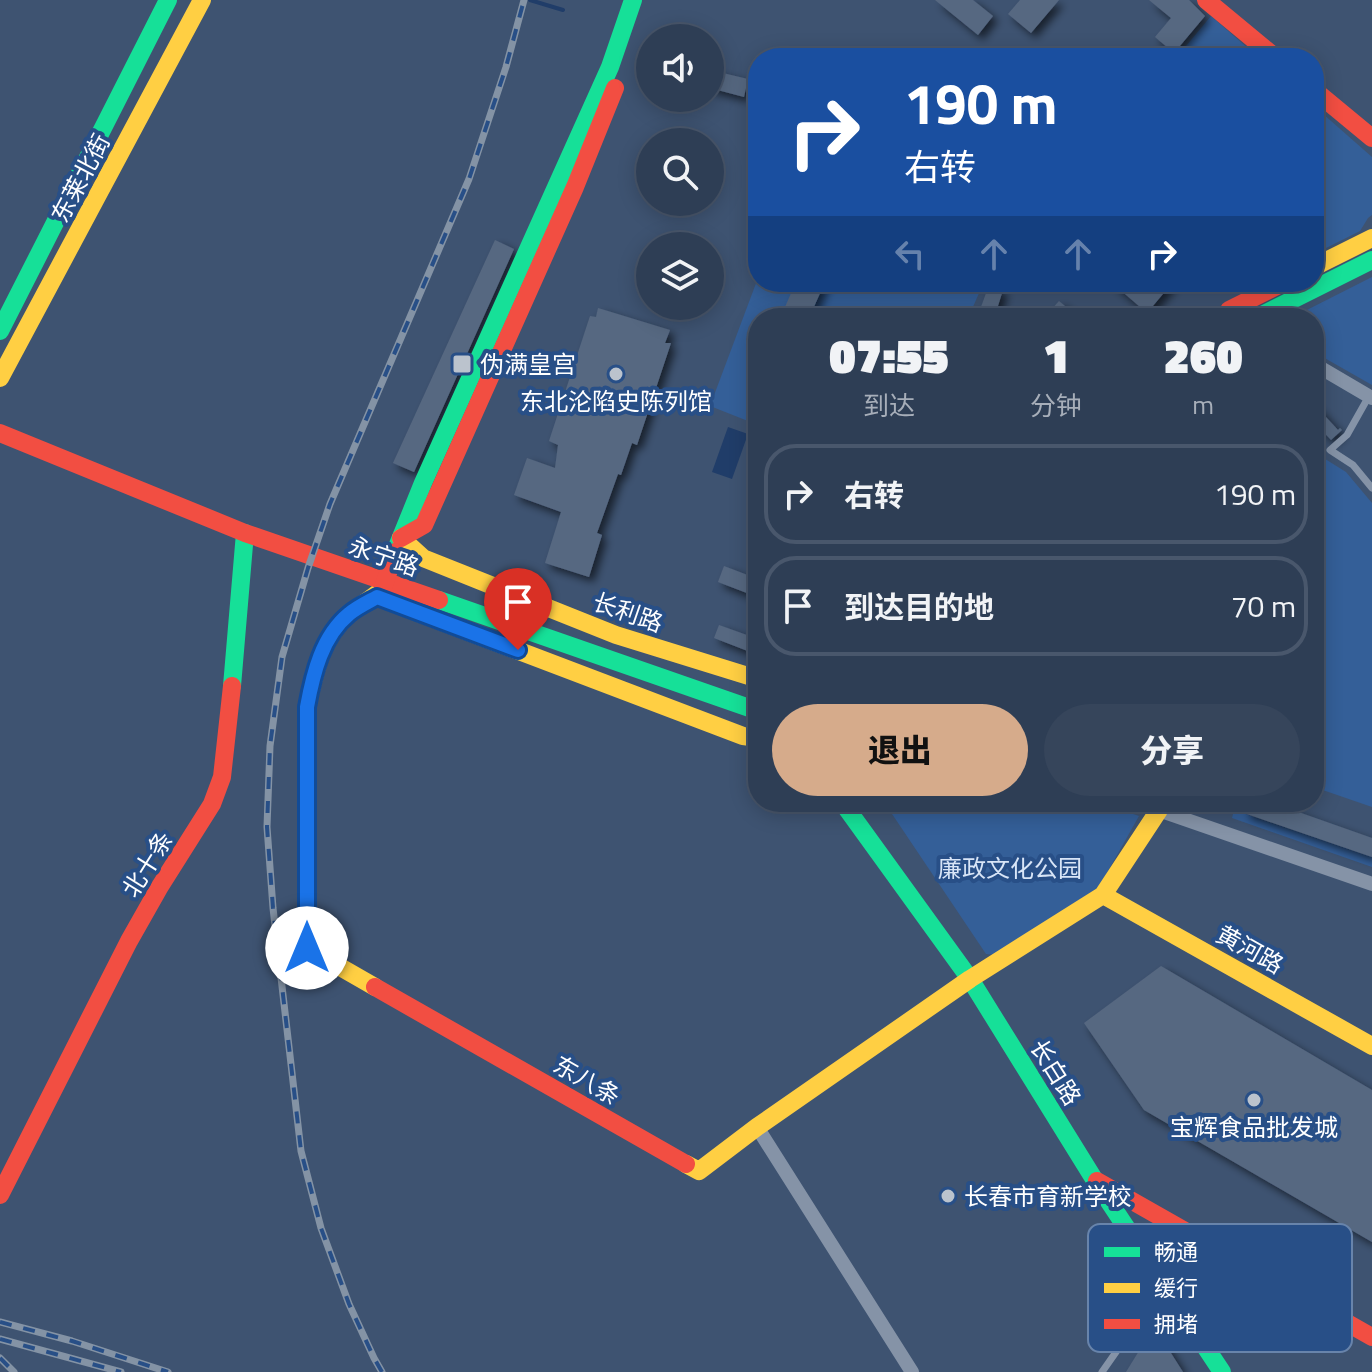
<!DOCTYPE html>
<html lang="zh">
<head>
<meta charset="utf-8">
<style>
  body { margin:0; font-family:"Titillium Web","Noto Sans SC",sans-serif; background:#36455b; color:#f1f3f6; height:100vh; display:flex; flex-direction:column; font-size:30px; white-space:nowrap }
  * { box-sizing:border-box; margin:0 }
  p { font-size:26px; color:#a7aeb9 }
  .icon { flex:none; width:44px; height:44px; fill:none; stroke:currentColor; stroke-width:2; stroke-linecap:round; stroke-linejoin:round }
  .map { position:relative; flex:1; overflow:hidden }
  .drawer { position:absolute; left:748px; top:308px; width:576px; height:504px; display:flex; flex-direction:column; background:#2e3e55; border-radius:32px; box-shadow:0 4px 20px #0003,0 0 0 2px #49576c }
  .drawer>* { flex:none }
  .guide { position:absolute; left:748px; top:48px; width:576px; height:244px; border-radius:32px; box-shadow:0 4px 20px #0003,0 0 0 2px #49576c; background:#1a4fa0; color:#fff; overflow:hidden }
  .controls { position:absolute; left:636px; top:24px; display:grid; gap:16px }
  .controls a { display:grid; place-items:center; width:88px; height:88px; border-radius:50%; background:#2e3e55; box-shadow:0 4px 20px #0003,0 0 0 2px #49576c; font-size:40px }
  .pin { position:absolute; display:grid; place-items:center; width:68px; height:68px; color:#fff; margin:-82px -34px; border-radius:50% 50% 50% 0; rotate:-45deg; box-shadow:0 0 8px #0007 }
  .pin .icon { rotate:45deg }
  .me { position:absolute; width:88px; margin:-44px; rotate:0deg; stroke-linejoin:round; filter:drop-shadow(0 0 6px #0008) }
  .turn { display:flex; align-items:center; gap:28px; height:168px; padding:0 24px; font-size:36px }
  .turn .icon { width:104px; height:104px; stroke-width:2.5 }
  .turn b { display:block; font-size:56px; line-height:68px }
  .lanes { display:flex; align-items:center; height:76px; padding:0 24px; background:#0003; justify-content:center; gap:40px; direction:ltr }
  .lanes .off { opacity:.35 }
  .eta { display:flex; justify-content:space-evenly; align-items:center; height:136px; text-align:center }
  .eta b { font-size:48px; font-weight:800; line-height:56px }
  .primary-button { display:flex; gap:16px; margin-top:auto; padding:16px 24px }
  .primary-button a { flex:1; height:92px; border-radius:48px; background:#d6ab8b; color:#111; font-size:32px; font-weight:800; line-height:92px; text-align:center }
  .primary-button a+a { background:#36455b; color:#f1f3f6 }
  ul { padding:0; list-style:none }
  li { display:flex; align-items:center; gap:24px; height:100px; margin:0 16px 12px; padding:0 8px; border:4px solid #49576c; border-radius:32px }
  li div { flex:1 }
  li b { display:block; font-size:30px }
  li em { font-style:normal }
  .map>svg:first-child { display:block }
  .green { fill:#345f98 }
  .water { fill:#203d69 }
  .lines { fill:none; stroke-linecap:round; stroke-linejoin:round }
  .stream { stroke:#203d69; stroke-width:4 }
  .building { fill:#576881; filter:url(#shadow) }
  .lane { stroke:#8593a7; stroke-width:7 }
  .street { stroke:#8593a7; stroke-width:14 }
  .fast { stroke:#16e098; stroke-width:18 }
  .slow { stroke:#ffcf43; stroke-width:18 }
  .jam { stroke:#f24e42; stroke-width:18 }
  .rail-casing { stroke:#8493a5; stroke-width:7 }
  .rail { stroke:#284f87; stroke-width:4; stroke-dasharray:12; stroke-linecap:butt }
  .jam-bridge { stroke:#f24e42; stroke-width:18 }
  .route-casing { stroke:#114b97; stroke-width:20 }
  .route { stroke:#1a73e8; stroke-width:14 }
  .poi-dot { fill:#bbc3cd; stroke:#284f87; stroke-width:3 }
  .labels { text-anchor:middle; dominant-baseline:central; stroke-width:8; stroke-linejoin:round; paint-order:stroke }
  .street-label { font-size:24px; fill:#fff; stroke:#284f87 }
  .poi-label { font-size:24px; fill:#fff; stroke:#284f87; text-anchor:start }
  .park-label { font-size:24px; fill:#d8e5f7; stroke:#284f87 }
  .key { fill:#284f87; stroke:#6884ab; stroke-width:2 }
  .key-label { font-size:22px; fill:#fff }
</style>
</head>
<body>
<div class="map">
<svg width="1372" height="1372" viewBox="0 0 1372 1372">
  <defs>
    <filter id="shadow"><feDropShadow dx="5" dy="5" stdDeviation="4" flood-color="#0009"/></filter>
  </defs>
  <rect width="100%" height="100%" fill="#3e5371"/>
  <path class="green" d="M 1211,16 L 1259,58 L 1176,58 Z
    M 1314,106 L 1372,157 L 1372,215 L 1368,218 L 1360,231 L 1314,254 Z
    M 1372,277 L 1372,385 L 1314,352 L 1314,318 L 1291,318 Z
    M 758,278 L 758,282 L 984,282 L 968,318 L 758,318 L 758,425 L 710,406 Z
    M 1314,452 L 1346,472 L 1372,503 L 1372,807 L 1314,787 Z
    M 884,802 L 1098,802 L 1139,816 L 1099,887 L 997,955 L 986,954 Z
    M 1234,810 L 1372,857 L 1372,867 L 1232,818 Z"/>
  <path class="water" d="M 728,427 L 748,434 L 732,479 L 712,472 Z"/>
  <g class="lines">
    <path class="stream" d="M 530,0 L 563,10"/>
  </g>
  <path class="building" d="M 935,0 L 973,0 L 993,16 L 978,35 Z
    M 1020,0 L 1059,0 L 1031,33 L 1008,14 Z
    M 1149,0 L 1189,0 L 1205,16 L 1174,53 L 1155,37 L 1171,18 Z
    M 710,70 L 748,79 L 744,97 L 710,88 Z
    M 495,240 L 514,249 L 414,472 L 393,463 Z
    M 796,282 L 825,282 L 809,318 L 785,307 Z
    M 1111,282 L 1173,282 L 1147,313 Z
    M 989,285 L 1003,290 L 997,309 L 1017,316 L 1017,318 L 977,318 Z
    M 1059,301 L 1079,318 L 1044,318 Z
    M 598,308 L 670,330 L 665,343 L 671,343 L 637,445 L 632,443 L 621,475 L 618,474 L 597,533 L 602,535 L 589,577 L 545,563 L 561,512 L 514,495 L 527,458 L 555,468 L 558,445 L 549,441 L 590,316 L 596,317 Z
    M 1314,404 L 1338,430 L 1340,428 L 1342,430 L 1331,440 L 1314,422 Z
    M 724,566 L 758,579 L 752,595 L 718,582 Z
    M 719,625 L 758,639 L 758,655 L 714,638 Z
    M 1248,802 L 1270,802 L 1372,838 L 1372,857 L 1244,813 Z
    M 1161,966 L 1372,1090 L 1372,1242 L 1144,1110 L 1084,1023 Z
    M 1157,1331 L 1183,1372 L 1126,1372 L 1147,1338 Z"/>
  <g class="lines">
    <path class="lane" d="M 1369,396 L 1347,435 L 1330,450 L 1353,465 L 1372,488
      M 1102,1372 L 1163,1285"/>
    <path class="street" d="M 1314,364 L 1372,398
      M 1135,802 L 1372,884
      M 757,1127 L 912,1372"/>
    <path class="fast" d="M 1256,318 L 1372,260
      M 0,331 L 168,0
      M 395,552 L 423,483 L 610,67 L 633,0
      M 439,600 L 758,711
      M 232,686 L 245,533
      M 842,802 L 970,979 L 1094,1179 L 1222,1372"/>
    <path class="slow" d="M 1314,267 L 1372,238
      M 0,378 L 202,0
      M 401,538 L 423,558 L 616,635 L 758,679
      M 377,597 L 743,736 L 758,738
      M 1103,895 L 1372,1046
      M 375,987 L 307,948 L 307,707 C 314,674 321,639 348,615 C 359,605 373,599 383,588
      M 686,1164 L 699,1171 L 757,1127 L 970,979 L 1103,895 L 1159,810"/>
    <path class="jam" d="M 1206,0 L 1276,58
      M 1314,90 L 1372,138
      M 1229,310 L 1285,282
      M 0,433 L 245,533 L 439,600
      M 401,538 L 424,525 L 575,187 L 615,88
      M 375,987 L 686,1164
      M 1097,1181 L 1372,1337
      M 0,1195 L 129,941 L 159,888 L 212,804 L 222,777 L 232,686"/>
    <g class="rail-casing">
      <path id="rail" d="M 0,1322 L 72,1341 L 168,1372
        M 0,1339 L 121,1372
        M 0,1358 L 14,1372
        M 382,1372 L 374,1358 L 349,1304 L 321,1228 L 301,1151 L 273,908 L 267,827 L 270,746 L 282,657 L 308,568 L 330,504 L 469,179 L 506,67 L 524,0"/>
    </g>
    <use href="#rail" class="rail"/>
    <path class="jam-bridge" d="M 383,588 L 395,552"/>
  </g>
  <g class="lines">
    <g class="route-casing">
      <path id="route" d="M 307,948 L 307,707 C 313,674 322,636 349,614 C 357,607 368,602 377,597 L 518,650"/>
    </g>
    <use href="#route" class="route"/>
  </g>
  <g class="poi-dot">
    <rect x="452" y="354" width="20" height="20" rx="4"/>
    <circle cx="616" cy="374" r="8"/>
    <circle cx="1254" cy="1100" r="8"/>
    <circle cx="948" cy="1196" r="8"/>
  </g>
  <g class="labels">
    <g class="street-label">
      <text transform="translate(80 178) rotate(-62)">东莱北街</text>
      <text transform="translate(384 556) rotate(19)">永宁路</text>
      <text transform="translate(628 612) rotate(19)">长利路</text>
      <text transform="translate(147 864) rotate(-58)">北十条</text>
      <text transform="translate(1250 949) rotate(29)">黄河路</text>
      <text transform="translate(1056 1072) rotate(58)">长白路</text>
      <text transform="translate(587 1080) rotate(30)">东八条</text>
    </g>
    <g class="poi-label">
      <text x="480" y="364">伪满皇宫</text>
      <text x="616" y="401" text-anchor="middle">东北沦陷史陈列馆</text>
      <text x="1254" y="1127" text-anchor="middle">宝辉食品批发城</text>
      <text x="964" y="1196">长春市育新学校</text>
    </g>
    <g class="park-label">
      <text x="1010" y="868">廉政文化公园</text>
    </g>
  </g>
  <rect x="1088" y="1224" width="264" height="128" rx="12" class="key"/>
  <rect x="1104" y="1247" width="36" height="10" fill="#16e098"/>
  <rect x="1104" y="1283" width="36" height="10" fill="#ffcf43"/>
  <rect x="1104" y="1319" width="36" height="10" fill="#f24e42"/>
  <g class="key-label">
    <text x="1154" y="1260">畅通</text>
    <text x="1154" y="1296">缓行</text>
    <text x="1154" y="1332">拥堵</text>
  </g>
</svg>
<div class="controls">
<a><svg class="icon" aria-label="sound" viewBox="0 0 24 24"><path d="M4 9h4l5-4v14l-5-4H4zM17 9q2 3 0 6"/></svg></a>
<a><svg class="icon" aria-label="search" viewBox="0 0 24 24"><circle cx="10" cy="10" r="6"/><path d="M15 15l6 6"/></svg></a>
<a><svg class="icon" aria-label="layers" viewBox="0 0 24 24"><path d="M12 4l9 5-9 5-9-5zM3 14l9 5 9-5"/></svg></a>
</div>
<div class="pin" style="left:518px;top:650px;background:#d93025"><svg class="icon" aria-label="arrive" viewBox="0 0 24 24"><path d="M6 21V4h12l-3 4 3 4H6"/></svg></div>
<svg class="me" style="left:307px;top:948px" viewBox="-20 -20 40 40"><circle r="19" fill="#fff"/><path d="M0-13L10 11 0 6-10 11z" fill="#1a73e8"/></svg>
<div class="guide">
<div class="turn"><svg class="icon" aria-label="right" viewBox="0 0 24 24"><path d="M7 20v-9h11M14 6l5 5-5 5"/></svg><div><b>190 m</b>右转</div></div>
<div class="lanes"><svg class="icon off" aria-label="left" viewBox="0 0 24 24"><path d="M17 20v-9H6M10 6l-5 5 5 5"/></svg><svg class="icon off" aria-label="ahead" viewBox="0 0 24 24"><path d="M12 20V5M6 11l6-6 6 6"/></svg><svg class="icon off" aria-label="ahead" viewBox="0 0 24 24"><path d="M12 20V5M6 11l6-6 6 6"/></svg><svg class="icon" aria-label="right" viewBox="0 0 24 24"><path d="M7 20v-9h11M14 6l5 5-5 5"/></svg></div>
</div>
<section class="drawer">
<div class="eta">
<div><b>07:55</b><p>到达</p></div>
<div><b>1</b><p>分钟</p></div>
<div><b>260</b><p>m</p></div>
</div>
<ul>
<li><svg class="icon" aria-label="right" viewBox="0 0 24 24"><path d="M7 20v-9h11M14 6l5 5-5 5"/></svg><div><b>右转</b></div><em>190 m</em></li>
<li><svg class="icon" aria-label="arrive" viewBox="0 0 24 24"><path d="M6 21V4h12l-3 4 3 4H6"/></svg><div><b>到达目的地</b></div><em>70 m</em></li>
</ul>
<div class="primary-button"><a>退出</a><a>分享</a></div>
</section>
</div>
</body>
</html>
